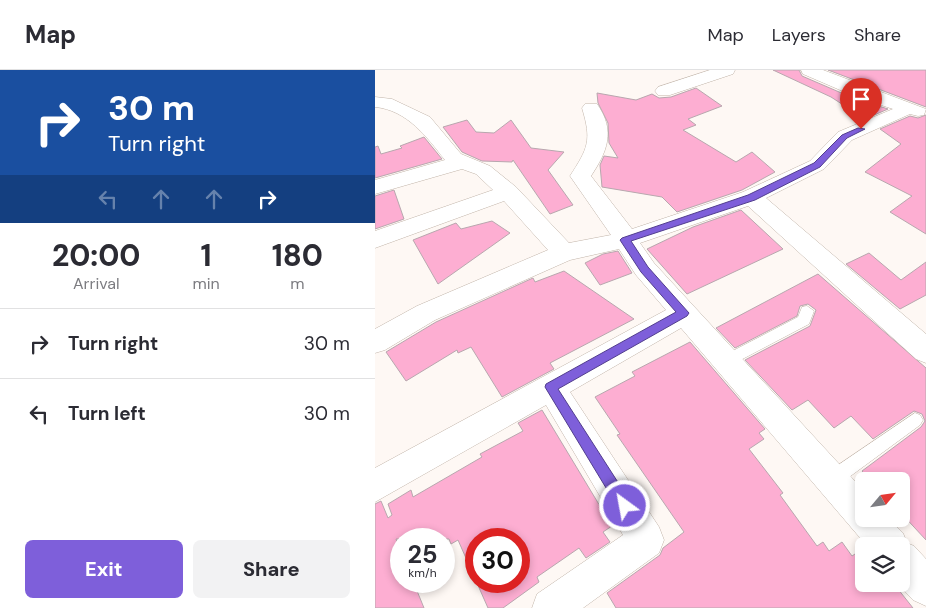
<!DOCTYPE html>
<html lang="en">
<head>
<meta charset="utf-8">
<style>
  body { margin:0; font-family:"DM Sans",sans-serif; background:#f2f2f3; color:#2b2b33; height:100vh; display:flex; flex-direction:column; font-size:19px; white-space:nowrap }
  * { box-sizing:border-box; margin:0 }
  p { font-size:16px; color:#7c7c81 }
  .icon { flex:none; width:28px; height:28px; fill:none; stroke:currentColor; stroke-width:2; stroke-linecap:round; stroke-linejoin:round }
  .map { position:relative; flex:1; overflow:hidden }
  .side { display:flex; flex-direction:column; background:#fff; width:375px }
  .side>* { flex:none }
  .guide { background:#1a4fa0; color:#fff; overflow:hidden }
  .needle { width:32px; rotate:61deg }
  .buttons { position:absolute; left:480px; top:402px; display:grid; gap:10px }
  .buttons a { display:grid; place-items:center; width:55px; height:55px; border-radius:8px; background:#fff; box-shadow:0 2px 8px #0003; font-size:25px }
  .speed { position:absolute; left:15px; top:458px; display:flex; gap:10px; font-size:25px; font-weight:700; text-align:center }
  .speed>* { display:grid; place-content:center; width:65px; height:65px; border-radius:50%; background:#fff; box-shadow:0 2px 8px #0003; line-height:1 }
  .speed small { font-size:12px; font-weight:400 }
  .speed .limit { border:8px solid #d22; background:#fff; color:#111 }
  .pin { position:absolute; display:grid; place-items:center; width:42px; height:42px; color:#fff; margin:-51px -21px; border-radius:50% 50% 50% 0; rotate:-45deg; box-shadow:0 0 5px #0007 }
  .pin .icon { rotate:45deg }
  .me { position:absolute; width:55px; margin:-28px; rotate:328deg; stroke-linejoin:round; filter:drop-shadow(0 0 4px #0008) }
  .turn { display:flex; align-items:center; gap:18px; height:105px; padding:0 25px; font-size:22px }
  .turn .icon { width:65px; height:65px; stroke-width:2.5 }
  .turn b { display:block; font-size:35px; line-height:42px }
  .lanes { display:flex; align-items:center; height:48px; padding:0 25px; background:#0003; justify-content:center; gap:25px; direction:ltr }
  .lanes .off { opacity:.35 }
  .eta { display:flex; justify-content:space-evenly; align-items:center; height:85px; text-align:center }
  .eta b { font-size:30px; font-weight:800; line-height:35px }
  .cta { display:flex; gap:10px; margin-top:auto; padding:10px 25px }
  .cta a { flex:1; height:58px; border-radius:8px; background:#7e5fda; color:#fff; font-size:20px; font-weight:800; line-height:58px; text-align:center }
  .cta a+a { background:#f2f2f3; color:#2b2b33 }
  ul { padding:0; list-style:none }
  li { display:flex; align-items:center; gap:15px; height:70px; padding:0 25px; border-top:1px solid #e1e1e2 }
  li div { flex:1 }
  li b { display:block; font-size:19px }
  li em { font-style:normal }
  header { display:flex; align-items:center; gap:30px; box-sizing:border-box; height:70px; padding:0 25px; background:#fff; border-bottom:1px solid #e1e1e2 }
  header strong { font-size:24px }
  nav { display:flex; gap:28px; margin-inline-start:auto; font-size:18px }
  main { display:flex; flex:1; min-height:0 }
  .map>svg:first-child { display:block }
  .building { fill:#fdaed2; stroke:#b8a7ae; fill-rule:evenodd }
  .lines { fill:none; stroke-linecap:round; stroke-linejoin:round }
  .lane-casing { stroke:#c1b4a9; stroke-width:1 }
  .street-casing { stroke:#c1b4a9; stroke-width:1 }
  .lane { fill:#fff; fill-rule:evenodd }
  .street { fill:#fff; fill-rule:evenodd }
  .route { fill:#7e5fda; stroke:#523e8e }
</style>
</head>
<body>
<header>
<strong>Map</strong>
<nav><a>Map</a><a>Layers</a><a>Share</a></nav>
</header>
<main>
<section class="side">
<div class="guide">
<div class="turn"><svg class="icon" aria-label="right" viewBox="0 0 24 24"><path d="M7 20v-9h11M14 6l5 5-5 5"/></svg><div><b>30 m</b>Turn right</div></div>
<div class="lanes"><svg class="icon off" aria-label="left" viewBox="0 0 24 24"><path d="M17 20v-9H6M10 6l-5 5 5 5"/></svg><svg class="icon off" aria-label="ahead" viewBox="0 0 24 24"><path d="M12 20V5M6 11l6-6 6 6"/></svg><svg class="icon off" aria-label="ahead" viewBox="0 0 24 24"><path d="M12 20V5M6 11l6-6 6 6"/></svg><svg class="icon" aria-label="right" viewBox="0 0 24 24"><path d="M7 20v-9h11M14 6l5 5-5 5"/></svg></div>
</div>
<div class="eta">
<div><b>20:00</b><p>Arrival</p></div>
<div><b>1</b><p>min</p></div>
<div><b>180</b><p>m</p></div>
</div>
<ul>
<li><svg class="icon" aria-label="right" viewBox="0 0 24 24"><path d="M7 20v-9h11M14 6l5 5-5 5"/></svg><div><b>Turn right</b></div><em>30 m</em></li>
<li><svg class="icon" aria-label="left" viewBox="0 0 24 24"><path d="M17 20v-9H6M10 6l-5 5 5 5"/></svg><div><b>Turn left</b></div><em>30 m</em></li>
</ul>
<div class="cta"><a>Exit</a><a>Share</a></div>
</section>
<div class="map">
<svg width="551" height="538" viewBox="0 0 551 538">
  <rect width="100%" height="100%" fill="#fef8f4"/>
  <path class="building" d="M 398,0 L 424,0 L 427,6 L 478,28 L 513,39 L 490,49 L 456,27 Z
    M 453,0 L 551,0 L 551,37 Z
    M 321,18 L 347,36 L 313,49 L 321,55 L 308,60 L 361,92 L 377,82 L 400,102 L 367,120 L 302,142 L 287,127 L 227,117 L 225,95 L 229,86 L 243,88 L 234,73 L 233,53 L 223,33 L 222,23 L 261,30 L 277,24 L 284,28 L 296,27 Z
    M 551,45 L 551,164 L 515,142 L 537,126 L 490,102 L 526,74 L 505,59 L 535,46 L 543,48 Z
    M 92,50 L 101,62 L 119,63 L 136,50 L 156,78 L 189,82 L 173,100 L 198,135 L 175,144 L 138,90 L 137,92 L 107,91 L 87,82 L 68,57 Z
    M 49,67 L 67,89 L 0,108 L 0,77 L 3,76 L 6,84 L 27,78 L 25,76 Z
    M 19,120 L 29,149 L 0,159 L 0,126 Z
    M 366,140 L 408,179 L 312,224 L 272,179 L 318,157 Z
    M 117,151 L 135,163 L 63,214 L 38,170 L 81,153 L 86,159 Z
    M 243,181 L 257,203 L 225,215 L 210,193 L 228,184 Z
    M 494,183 L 526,210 L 551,192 L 551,225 L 525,239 L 471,194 Z
    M 189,201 L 259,249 L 175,293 L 179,299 L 127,327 L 96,277 L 83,283 L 82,280 L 31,311 L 11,282 L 61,252 L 158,208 L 160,212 Z
    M 443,204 L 551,298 L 551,470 L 526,443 L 526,411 L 496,411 L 487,401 L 546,357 L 550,351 L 547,344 L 539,341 L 498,369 L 476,346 L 459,358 L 433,330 L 417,340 L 370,290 L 435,256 L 441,240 L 433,234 L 425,236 L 422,246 L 360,278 L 341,258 Z
    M 315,272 L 390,359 L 384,363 L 389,369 L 374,379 L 408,423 L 405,425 L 442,476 L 448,472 L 454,481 L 467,472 L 477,486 L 489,478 L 489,514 L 519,514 L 538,538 L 241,538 L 232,523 L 285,485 L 288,478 L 309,462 L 242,365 L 245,364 L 220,327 L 260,306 L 257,302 Z
    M 167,340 L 237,456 L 228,462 L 235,472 L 211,488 L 204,478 L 162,507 L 164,512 L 128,538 L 113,538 L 83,470 L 76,474 L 74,469 L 21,469 L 26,482 L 26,511 L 38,511 L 49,538 L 0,538 L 0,434 L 6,431 L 13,448 L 17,445 L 13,434 L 36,420 L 38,427 L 107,387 L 105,384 L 148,361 L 143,353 ZM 101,469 L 144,469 L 144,511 L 101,511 Z"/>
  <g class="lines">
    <g class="lane-casing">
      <path id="lane" d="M 432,236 L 439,241 L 434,254 L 356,295 L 351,297 L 346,295 L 344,291 L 346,287 L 423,247 L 427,237 Z
        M 540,343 L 545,345 L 548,350 L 545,355 L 462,416 L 456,418 L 450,416 L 448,410 L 450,404 Z"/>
    </g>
    <g class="street-casing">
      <path id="street" d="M 335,0 L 360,0 L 358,4 L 295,25 L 283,25 L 280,21 L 283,17 Z
        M 426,0 L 448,0 L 551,39 L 549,45 L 543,46 L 535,44 L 477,70 L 449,99 L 391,128 L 551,264 L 551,293 L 541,289 L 373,136 L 265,173 L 279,193 L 489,421 L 489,449 L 514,449 L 528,463 L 532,473 L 539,476 L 551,489 L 551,536 L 538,530 L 523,514 L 526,514 L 526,476 L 492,476 L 306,258 L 195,322 L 284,457 L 289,470 L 284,483 L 208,538 L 157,538 L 162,524 L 248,465 L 171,335 L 0,432 L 0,398 L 291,240 L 261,205 L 244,179 L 195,190 L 60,250 L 10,280 L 0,283 L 0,259 L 42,236 L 173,180 L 129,131 L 0,178 L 0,161 L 118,120 L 101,104 L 87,99 L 0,124 L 0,110 L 70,90 C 52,67 32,40 0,37 L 0,27 L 17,29 L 55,47 L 86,84 L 115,96 L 141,117 L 194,173 L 236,165 L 195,106 C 213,78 217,71 207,38 L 210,34 L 222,34 C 241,61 232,82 216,106 L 257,159 L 368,122 L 435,91 L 463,62 L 518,39 L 479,26 L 428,4 Z"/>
    </g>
    <use href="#lane" class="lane"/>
    <use href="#street" class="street"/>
  </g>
  <path class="route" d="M 483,58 L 490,59 L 472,68 L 445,97 L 380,130 L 256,171 L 273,197 L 314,243 L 312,246 L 183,319 L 255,431 L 257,436 L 255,441 L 250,443 L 245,441 L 170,317 L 171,314 L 301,242 L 266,202 L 245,170 L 247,168 L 373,125 L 439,93 L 467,65 Z"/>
</svg>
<div class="buttons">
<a><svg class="needle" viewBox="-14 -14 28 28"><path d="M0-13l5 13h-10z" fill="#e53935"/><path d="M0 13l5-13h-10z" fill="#7c7c81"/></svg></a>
<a><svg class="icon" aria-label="layers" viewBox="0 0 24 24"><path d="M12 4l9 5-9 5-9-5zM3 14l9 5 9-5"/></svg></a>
</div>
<div class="speed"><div>25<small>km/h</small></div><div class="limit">30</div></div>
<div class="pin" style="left:486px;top:59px;background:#d93025"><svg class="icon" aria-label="arrive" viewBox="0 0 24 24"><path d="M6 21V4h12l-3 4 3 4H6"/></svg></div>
<svg class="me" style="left:250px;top:436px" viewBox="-20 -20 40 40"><circle r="17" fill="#7e5fda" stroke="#fff" stroke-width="3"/><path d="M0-11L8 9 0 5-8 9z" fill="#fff"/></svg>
</div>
</main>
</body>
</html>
